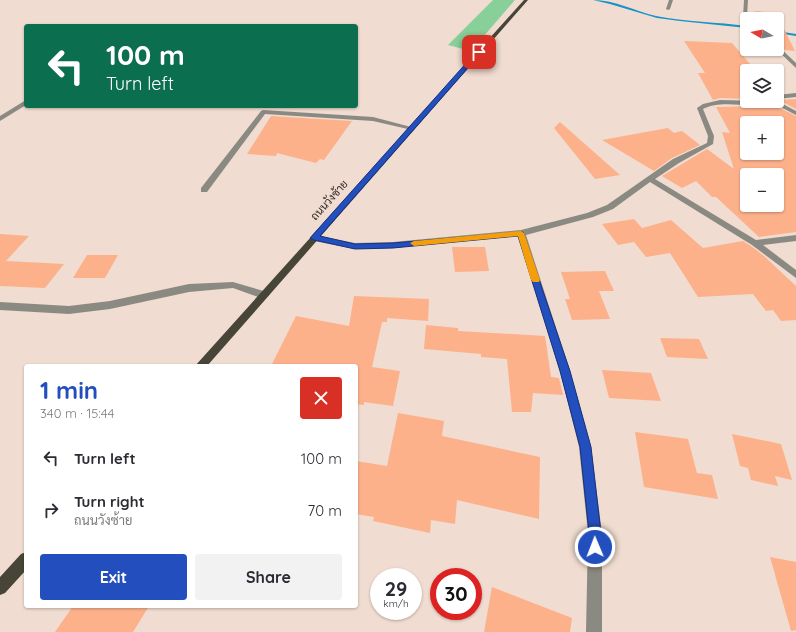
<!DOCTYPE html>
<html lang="en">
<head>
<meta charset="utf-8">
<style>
  body { margin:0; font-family:Quicksand,Sarabun,sans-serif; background:#f2f2f3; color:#2b2b33; height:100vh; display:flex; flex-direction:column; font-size:15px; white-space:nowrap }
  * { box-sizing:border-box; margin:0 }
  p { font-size:13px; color:#7c7c81 }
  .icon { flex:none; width:22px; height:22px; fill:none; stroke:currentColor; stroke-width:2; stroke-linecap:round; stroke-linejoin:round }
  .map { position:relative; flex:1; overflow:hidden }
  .sheet { position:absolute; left:24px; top:364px; width:334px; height:244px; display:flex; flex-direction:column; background:#fff; border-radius:4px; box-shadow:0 1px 3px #0004 }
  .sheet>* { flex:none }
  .hud { position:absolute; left:24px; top:24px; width:334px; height:84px; border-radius:4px; box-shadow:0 1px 3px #0004; background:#0b6e4f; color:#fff; overflow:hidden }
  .needle { width:26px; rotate:280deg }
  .buttons { position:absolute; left:740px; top:12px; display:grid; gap:8px }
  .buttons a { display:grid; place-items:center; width:44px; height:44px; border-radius:4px; background:#fff; box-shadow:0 1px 3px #0004; font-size:20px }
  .speed { position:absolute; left:370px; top:568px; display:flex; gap:8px; font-size:20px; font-weight:700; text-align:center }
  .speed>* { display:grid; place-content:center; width:52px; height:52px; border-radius:50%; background:#fff; box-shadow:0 1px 3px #0004; line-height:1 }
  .speed small { font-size:10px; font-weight:400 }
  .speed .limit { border:6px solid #d22; background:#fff; color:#111 }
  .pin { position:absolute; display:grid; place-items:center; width:34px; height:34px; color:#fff; margin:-17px; border-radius:8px; box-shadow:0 2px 6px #0006 }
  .me { position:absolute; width:44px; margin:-22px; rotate:359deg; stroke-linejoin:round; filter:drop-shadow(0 0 3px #0008) }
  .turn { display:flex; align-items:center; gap:14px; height:84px; padding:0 16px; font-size:18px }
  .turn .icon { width:52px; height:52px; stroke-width:2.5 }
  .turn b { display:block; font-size:28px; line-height:34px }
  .round { display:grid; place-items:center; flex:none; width:42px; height:42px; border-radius:4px; background:#f2f2f3 }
  .summary { display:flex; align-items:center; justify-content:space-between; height:68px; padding:0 16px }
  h1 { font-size:24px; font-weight:700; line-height:30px; color:#224fbd }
  .cta { display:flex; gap:8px; margin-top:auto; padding:8px 16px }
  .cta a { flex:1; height:46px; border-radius:4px; background:#224fbd; color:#fff; font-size:16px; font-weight:700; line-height:46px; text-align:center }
  .cta a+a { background:#f2f2f3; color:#2b2b33 }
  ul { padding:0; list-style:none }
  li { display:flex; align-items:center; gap:12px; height:52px; padding:0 16px }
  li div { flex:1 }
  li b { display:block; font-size:15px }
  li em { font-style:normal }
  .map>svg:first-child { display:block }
  .green { fill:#88cf99 }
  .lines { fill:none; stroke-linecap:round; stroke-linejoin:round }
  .stream { fill:#1892c9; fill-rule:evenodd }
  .building { fill:#fcb18b; fill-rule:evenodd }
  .minor { fill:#8b8a82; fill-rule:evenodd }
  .major { fill:#464537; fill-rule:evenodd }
  .route { fill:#224fbd; stroke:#16337b }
  .slow { fill:#f59e0b }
  .labels { text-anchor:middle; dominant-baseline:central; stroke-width:3; stroke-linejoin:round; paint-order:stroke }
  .street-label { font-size:11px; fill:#2f2824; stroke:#f0dcd0 }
</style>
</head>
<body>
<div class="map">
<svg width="796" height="632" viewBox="0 0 796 632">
  <rect width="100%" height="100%" fill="#f0dcd0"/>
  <path class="green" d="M 493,0 L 515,0 L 471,51 L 448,45 Z"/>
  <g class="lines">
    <path class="stream" d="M 593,0 C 615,0 635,11 656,16 C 686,22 717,22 747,26 L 747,28 L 680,21 L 657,18 L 610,4 Z
      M 777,31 L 796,34 L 796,36 L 777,33 Z"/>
  </g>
  <path class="building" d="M 755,11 L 776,13 L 795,51 L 785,50 L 777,44 L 777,19 L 758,19 Z
    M 684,41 L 732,43 L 756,71 L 747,71 L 747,99 L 720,98 L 713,100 L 698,73 L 705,73 Z
    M 796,99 L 796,109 L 779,100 Z
    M 768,102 L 796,116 L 796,232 L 759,237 L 716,197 L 712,197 L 696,181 L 682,188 L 662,176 L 707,149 L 734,169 L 722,132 L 730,133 L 716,107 L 756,106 ZM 747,123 L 777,123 L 777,153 L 747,153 ZM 747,175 L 777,175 L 777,205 L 747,205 Z
    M 271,116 L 352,121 L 324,160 L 320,159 L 316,163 L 277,153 L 276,156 L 247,154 Z
    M 560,122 L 620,175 L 595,179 L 554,128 Z
    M 668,128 L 674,133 L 682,131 L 700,145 L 672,158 L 654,171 L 602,140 Z
    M 634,219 L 642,228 L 671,220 L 703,248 L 743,241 L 751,246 L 764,256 L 796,286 L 796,320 L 781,321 L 773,310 L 766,311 L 753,294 L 698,297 L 670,253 L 646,257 L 634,242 L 618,245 L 602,224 Z
    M 0,234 L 29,236 L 6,261 L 64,264 L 45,288 L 0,286 Z
    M 452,247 L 485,247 L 489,271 L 455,272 Z
    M 87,255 L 118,255 L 105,278 L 73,278 Z
    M 605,271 L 614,291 L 599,291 L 610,319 L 572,320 L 565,299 L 570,299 L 561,272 Z
    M 354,296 L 429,299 L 428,321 L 387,318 L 387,322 L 382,322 L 372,367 L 400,371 L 393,406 L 364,402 L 364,405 L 356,404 L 356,366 L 271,366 L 296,316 L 349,326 Z
    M 426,325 L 458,328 L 458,331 L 545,336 L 551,377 L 559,378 L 563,395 L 533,393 L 531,412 L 512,412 L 507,359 L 481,357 L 481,354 L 424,349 Z
    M 660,338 L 699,339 L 708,359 L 667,357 Z
    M 602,370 L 651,373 L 661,401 L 609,398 Z
    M 398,413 L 444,421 L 442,436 L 540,457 L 539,519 L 457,500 L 455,524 L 431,520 L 430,533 L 373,521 L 374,517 L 356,514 L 356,461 L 387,466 Z
    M 635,432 L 688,439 L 697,473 L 712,475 L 718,499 L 644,487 Z
    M 732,434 L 781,444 L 792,480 L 775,476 L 778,486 L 751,480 L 748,468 L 740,466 Z
    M 770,557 L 796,562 L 796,630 L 791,631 Z
    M 492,587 L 572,618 L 570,632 L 484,632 Z
    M 73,606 L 149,606 L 133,632 L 55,632 Z"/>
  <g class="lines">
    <path class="minor" d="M 669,0 L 673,0 L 670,9 L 668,10 L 666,9 Z
      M 744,0 L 748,0 L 747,17 L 749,19 L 747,19 L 747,20 L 743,17 Z
      M 777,45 L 796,63 L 796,68 L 776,49 Z
      M 796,93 L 796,97 L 777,99 L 777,95 Z
      M 26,100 L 26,105 L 0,121 L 0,116 Z
      M 720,100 L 768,101 C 756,111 723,98 703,109 L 714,136 L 713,144 L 679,163 L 655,179 L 756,240 L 796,235 L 796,241 L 763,245 L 796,270 L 796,278 L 752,245 L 650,182 L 613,209 L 593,217 L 526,235 L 570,371 L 591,447 L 602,533 L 602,632 L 586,632 L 588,533 L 579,447 L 560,371 L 518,236 L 393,248 L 355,249 L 314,241 L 310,238 L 314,235 L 355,243 L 393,242 L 521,230 L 587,213 L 607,205 L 673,159 L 707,143 L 708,136 L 697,108 L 703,104 Z
      M 769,101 L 777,101 L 796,111 L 796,115 Z
      M 263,110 L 373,117 L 415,128 L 412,130 L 373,121 L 265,114 L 207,192 L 201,192 L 201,188 L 261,111 Z
      M 233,282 L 267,292 L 269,295 L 264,299 L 233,288 L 189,292 L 110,309 L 69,314 L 0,310 L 0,302 L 69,306 L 110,301 L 189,284 Z"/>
    <path class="major" d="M 524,0 L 528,0 L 207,366 L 195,366 Z
      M 26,552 L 26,570 L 5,593 L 0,595 L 0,577 L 21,554 Z"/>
  </g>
  <path class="route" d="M 477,51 L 482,52 L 320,236 L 355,244 L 393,243 L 523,232 L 570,371 L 591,447 L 601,533 L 601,547 L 599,551 L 595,553 L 590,551 L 588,547 L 589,533 L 580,447 L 560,371 L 518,236 L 393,248 L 355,249 L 314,240 L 310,238 Z"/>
  <path class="slow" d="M 521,231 L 524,233 L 540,280 L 539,282 L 533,282 L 531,280 L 518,236 L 414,246 L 410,243 L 414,241 Z"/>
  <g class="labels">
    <g class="street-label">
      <text transform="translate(329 200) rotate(-48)">ถนนวังซ้าย</text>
    </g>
  </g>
</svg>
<div class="buttons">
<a><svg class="needle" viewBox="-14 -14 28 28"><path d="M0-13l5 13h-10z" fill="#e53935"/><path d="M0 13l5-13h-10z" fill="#7c7c81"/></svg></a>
<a><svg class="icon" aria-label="layers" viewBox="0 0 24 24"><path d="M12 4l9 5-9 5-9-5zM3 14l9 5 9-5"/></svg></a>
<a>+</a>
<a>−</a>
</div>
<div class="speed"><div>29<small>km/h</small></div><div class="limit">30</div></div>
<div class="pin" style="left:479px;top:52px;background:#d93025"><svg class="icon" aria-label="arrive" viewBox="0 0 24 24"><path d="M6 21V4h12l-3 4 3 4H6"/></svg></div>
<svg class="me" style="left:595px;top:547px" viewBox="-20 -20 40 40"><circle r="17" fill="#224fbd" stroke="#fff" stroke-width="3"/><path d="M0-11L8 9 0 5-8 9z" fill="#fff"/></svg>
<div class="hud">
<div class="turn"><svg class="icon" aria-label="left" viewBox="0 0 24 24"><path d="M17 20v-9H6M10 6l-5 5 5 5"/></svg><div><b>100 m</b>Turn left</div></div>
</div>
<section class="sheet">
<div class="summary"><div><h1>1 min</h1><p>340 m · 15:44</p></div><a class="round" style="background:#d93025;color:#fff"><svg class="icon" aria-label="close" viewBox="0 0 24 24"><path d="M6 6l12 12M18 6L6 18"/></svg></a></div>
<ul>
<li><svg class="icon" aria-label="left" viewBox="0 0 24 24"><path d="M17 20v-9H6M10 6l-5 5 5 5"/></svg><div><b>Turn left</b></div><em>100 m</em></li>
<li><svg class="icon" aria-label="right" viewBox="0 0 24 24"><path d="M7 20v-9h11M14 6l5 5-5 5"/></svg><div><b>Turn right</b><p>ถนนวังซ้าย</p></div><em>70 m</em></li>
</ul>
<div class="cta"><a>Exit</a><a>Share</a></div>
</section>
</div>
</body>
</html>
